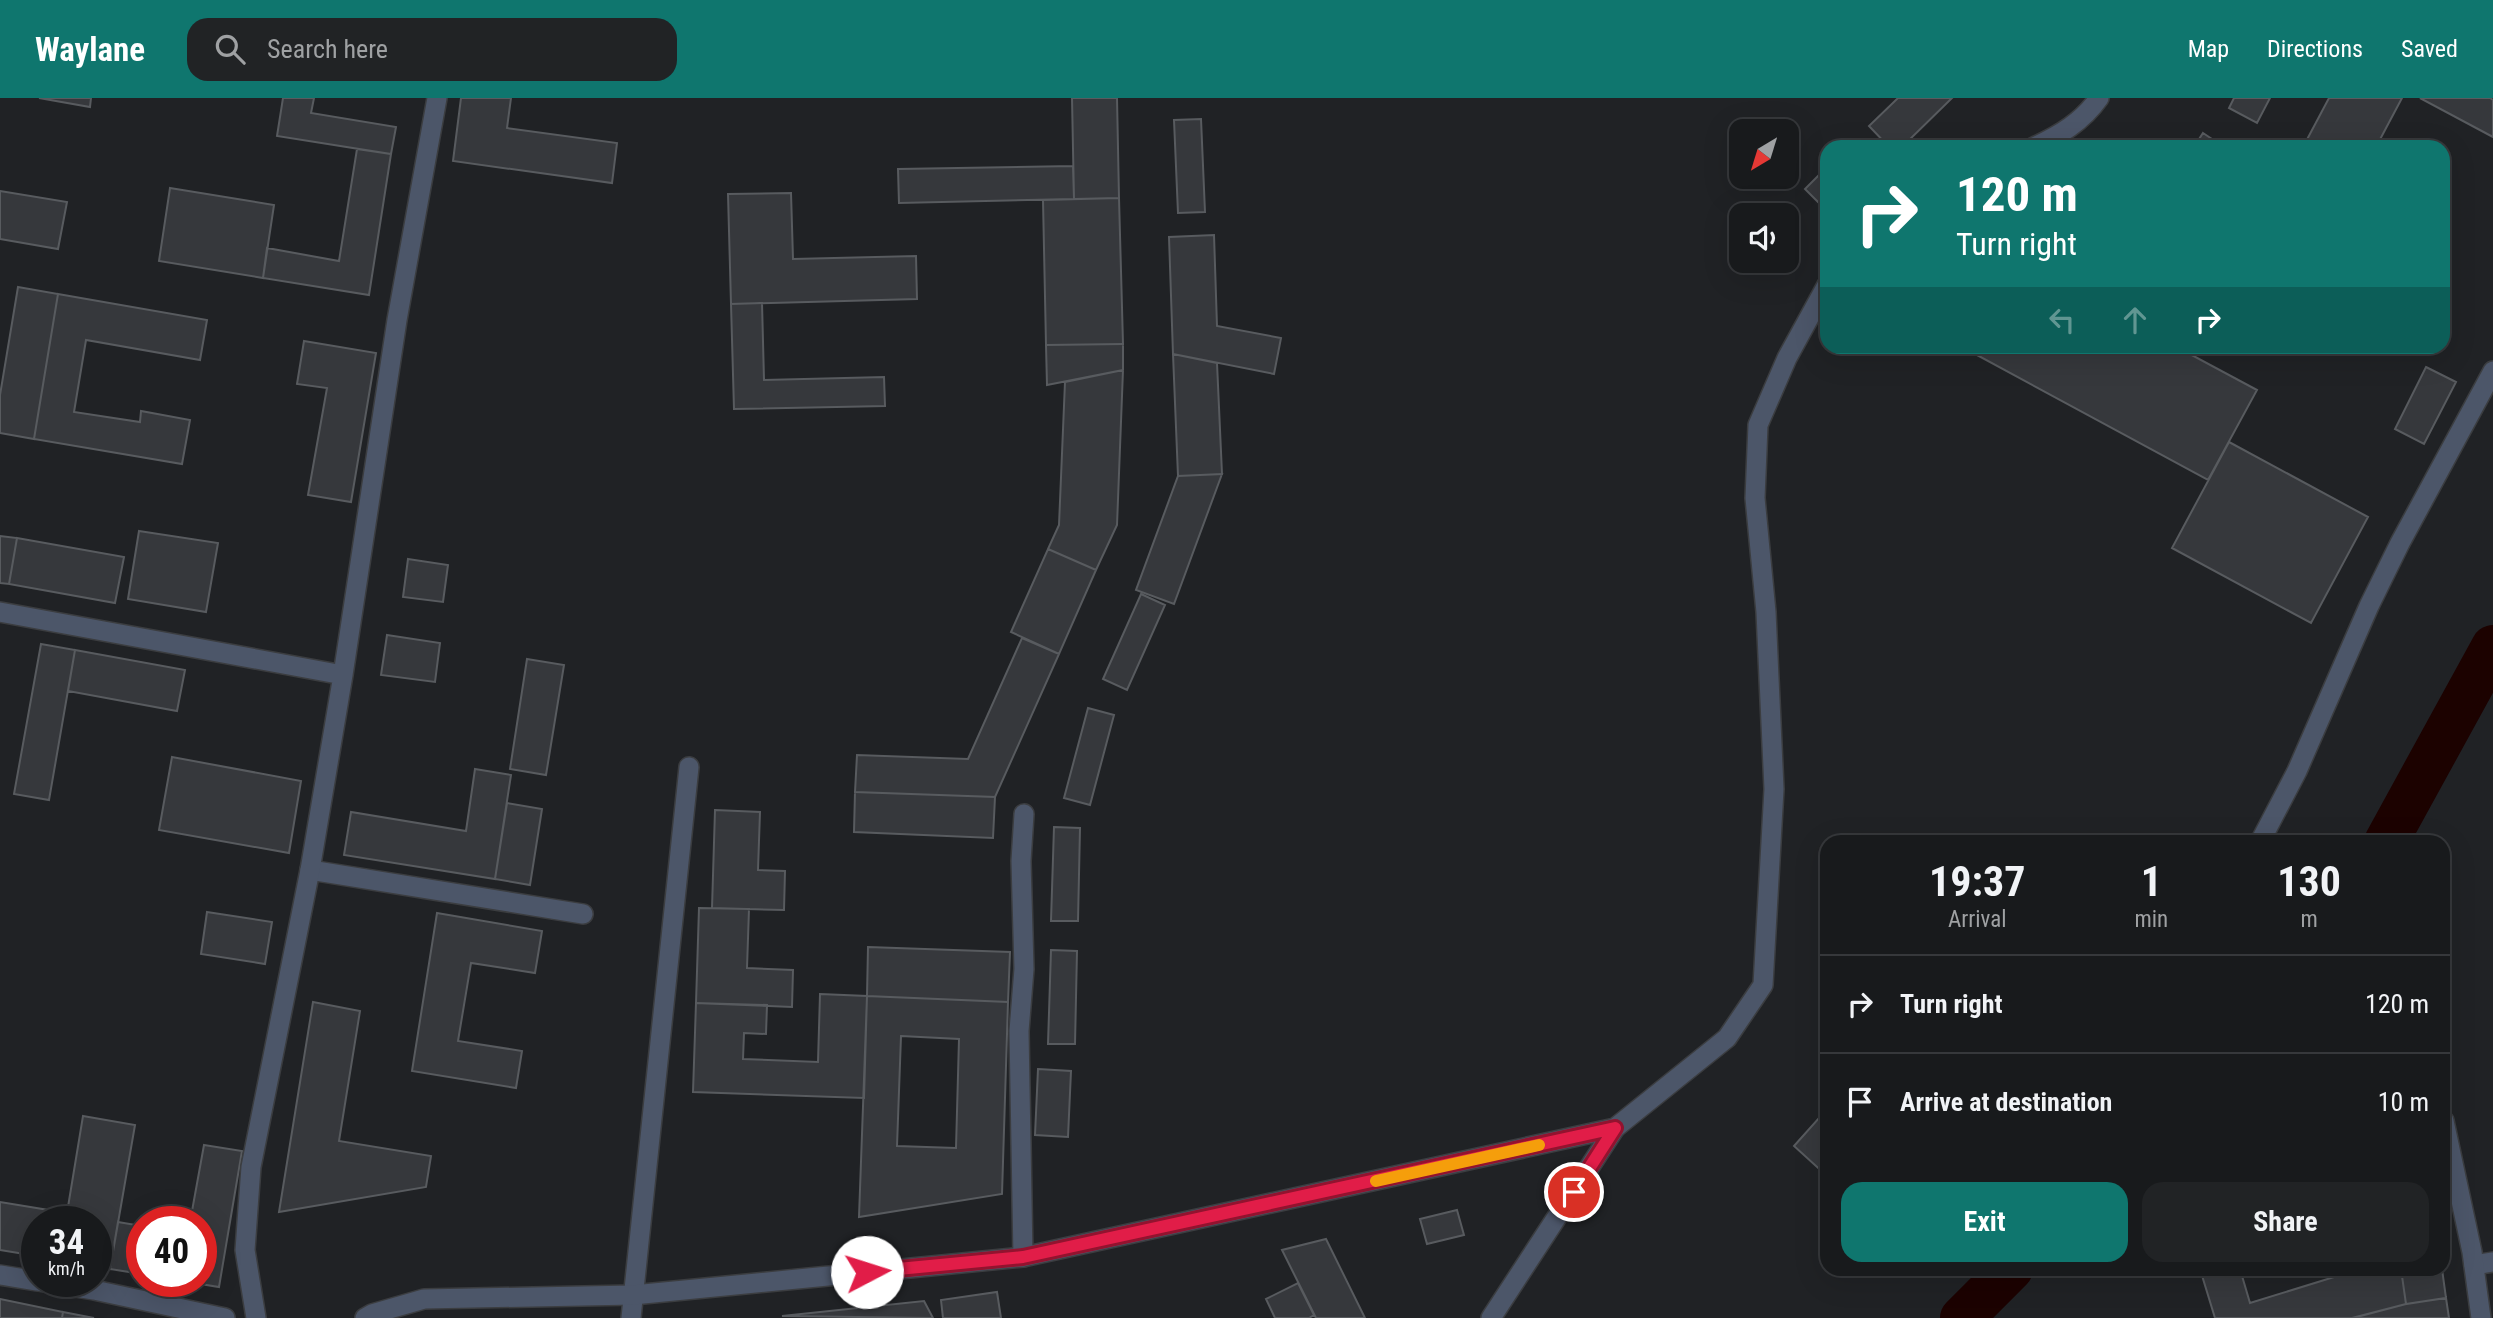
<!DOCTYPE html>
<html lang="en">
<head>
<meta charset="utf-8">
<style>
  body { margin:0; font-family:"Roboto Condensed",sans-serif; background:#212325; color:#f1f3f6; height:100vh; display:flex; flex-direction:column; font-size:26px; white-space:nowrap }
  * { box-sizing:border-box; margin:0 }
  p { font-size:23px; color:#9fa1a3 }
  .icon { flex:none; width:38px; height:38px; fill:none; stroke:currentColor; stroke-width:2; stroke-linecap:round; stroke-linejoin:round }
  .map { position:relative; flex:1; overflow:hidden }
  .drawer { position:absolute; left:1820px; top:737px; width:630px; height:441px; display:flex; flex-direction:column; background:#181a1c; border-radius:21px; box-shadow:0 7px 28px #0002,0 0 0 2px #36383b }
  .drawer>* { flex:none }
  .banner { position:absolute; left:1820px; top:42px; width:630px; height:214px; border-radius:21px; box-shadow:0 7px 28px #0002,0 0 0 2px #36383b; background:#0f766e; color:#fff; overflow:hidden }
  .needle { width:46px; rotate:218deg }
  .controls { position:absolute; left:1729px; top:21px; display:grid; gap:14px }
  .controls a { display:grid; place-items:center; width:70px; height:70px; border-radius:14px; background:#181a1c; box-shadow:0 7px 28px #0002,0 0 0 2px #36383b; font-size:35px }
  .speed { position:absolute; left:21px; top:1108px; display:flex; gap:14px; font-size:35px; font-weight:700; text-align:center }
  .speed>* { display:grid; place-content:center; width:91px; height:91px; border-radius:50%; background:#181a1c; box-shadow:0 7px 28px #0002,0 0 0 2px #36383b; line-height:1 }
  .speed small { font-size:18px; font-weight:400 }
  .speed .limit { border:10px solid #d22; background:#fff; color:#111 }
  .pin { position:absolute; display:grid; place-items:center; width:60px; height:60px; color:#fff; margin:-30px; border:4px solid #fff; border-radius:50%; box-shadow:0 2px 7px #0007 }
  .me { position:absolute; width:77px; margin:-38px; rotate:85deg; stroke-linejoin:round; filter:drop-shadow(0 0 5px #0008) }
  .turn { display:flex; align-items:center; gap:24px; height:147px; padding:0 21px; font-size:32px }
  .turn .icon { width:91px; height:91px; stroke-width:2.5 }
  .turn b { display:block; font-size:49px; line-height:60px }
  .lanes { display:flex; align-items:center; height:66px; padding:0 21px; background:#0003; justify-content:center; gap:35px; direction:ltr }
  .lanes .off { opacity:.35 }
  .eta { display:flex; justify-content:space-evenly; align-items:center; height:119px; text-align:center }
  .eta b { font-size:42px; font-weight:700; line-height:49px }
  .primary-button { display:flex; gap:14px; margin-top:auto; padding:14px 21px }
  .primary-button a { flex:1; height:80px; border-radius:21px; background:#0f766e; color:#fff; font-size:28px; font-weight:700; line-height:80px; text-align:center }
  .primary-button a+a { background:#212325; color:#f1f3f6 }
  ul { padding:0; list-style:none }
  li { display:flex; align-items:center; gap:21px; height:98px; padding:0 21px; border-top:2px solid #36383b }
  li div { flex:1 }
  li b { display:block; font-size:26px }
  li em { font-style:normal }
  header { display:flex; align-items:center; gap:42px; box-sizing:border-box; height:98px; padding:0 35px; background:#0f766e; color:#fff }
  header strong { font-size:33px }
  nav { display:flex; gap:38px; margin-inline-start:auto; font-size:24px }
  .search { width:490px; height:63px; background:#212325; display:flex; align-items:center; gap:18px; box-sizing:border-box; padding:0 24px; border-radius:21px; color:#9fa1a3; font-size:26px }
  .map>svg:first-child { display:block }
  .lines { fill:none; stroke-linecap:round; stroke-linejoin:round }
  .canal { stroke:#1c0200; stroke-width:44 }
  .building { fill:#36383c; stroke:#585b5f; stroke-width:2; fill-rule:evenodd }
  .service-casing { stroke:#3b3d40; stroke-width:22 }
  .minor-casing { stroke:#3b3d40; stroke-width:22 }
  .tertiary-casing { stroke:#3b3d40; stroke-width:22 }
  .service { stroke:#4c5669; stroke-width:19 }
  .minor { stroke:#4c5669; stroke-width:19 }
  .tertiary { stroke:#4c5669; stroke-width:19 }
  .route-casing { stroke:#92132f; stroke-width:18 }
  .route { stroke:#e11d48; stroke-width:12 }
  .slow { stroke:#f59e0b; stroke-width:12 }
</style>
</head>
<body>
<header>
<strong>Waylane</strong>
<div class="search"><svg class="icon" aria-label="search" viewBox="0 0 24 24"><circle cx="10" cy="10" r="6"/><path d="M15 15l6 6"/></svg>Search here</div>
<nav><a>Map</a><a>Directions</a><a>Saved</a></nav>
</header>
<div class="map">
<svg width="2493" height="1220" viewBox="0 0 2493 1220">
  <rect width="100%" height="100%" fill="#202225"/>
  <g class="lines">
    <path class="canal" d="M 2386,744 L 2493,549
      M 1962,1220 L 2011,1171"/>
  </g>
  <path class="building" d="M 39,0 L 91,0 L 90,9 Z
    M 283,0 L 314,0 L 311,15 L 396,29 L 391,56 L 277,38 Z
    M 461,0 L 511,0 L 507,30 L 617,45 L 612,85 L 453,63 Z
    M 1072,0 L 1117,0 L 1119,100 L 1074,101 Z
    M 1898,0 L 1952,0 L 1902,49 L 1889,49 L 1869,28 Z
    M 2234,0 L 2270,0 L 2257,25 L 2229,10 Z
    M 2329,0 L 2402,0 L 2376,49 L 2303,49 Z
    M 2420,0 L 2490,0 L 2493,2 L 2493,39 Z
    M 1201,21 L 1205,114 L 1178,115 L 1174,22 Z
    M 2203,35 L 2224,49 L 2194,49 Z
    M 357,51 L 391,56 L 369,197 L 263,180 L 267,150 L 339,163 Z
    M 1073,68 L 1074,101 L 899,105 L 898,71 Z
    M 1827,69 L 1827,113 L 1805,91 Z
    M 170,90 L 274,107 L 263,180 L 159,163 Z
    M 0,93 L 67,104 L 58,151 L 0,141 Z
    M 791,95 L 793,161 L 916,158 L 917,201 L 731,206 L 728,96 Z
    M 1119,100 L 1123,246 L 1046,247 L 1043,102 Z
    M 1214,137 L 1217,228 L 1281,240 L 1274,276 L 1173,256 L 1169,139 Z
    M 18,189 L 58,196 L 34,341 L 0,335 L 0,297 Z
    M 58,196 L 207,222 L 200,262 L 86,242 L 74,314 L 140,324 L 141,313 L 190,322 L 182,366 L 34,341 Z
    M 762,205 L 764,282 L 884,279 L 885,308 L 734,311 L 731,206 Z
    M 304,243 L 376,255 L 351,404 L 308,397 L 327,290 L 297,286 Z
    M 1123,246 L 1123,272 L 1047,287 L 1046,247 Z
    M 1965,248 L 2175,248 L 2257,292 L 2208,382 L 1964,250 Z
    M 1173,256 L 1217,265 L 1222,376 L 1178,378 Z
    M 2426,269 L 2456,284 L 2424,346 L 2395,331 Z
    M 1123,272 L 1117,427 L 1096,472 L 1048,451 L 1059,427 L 1065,284 Z
    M 2229,344 L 2368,419 L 2311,525 L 2172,450 Z
    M 1222,376 L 1174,506 L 1136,492 L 1178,378 Z
    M 139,433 L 218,445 L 206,514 L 128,501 Z
    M 0,438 L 17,440 L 9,486 L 0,485 Z
    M 17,440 L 124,459 L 115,505 L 9,486 Z
    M 1048,451 L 1096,472 L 1059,556 L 1011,534 Z
    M 408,461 L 448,467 L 443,504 L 403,499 Z
    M 1141,496 L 1165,507 L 1127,592 L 1103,581 Z
    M 387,537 L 440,545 L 435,584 L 381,577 Z
    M 1022,540 L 1059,556 L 995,699 L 855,694 L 857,657 L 968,661 Z
    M 41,546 L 75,552 L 49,702 L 14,696 Z
    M 75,552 L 185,572 L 177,613 L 68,593 Z
    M 527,561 L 564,567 L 546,677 L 510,671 Z
    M 1088,610 L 1114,617 L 1090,707 L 1064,700 Z
    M 172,659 L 301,683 L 289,755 L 159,732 Z
    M 475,671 L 511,677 L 495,781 L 344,757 L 351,714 L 466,733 Z
    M 855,694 L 995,699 L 993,740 L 854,734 Z
    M 507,705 L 542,711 L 530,787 L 495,781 Z
    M 715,712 L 760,714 L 758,772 L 785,773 L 784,812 L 712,810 Z
    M 1054,729 L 1080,730 L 1078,823 L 1051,823 Z
    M 699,810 L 749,811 L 747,870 L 793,872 L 792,909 L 696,905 Z
    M 207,814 L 272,824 L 265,866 L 201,856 Z
    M 437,815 L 542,833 L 535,875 L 471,865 L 458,943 L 522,953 L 516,990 L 412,973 Z
    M 868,849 L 1010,854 L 1008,904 L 867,898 Z
    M 1051,852 L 1077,853 L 1075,946 L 1048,946 Z
    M 820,896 L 867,898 L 864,1000 L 693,994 L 696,905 L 767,907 L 766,936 L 744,935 L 743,961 L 818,964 Z
    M 867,898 L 1008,904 L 1002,1096 L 859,1119 ZM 901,938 L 959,941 L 956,1050 L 897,1048 Z
    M 313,904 L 360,913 L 339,1043 L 431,1058 L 426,1089 L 279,1114 Z
    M 1038,971 L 1071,973 L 1068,1039 L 1035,1037 Z
    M 1827,1011 L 1827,1078 L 1794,1048 Z
    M 83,1018 L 135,1027 L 110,1171 L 96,1168 L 96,1124 L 37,1124 L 37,1158 L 0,1152 L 0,1104 L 67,1115 Z
    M 204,1047 L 242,1053 L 219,1189 L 182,1183 L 201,1183 L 201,1124 L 190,1124 Z
    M 1457,1112 L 1464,1137 L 1427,1146 L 1420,1121 Z
    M 118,1124 L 142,1128 L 142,1176 L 110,1171 Z
    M 1326,1141 L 1365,1220 L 1316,1220 L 1282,1152 Z
    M 2200,1171 L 2240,1171 L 2250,1205 L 2360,1171 L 2401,1171 L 2406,1206 L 2352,1220 L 2215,1220 Z
    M 2401,1171 L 2442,1171 L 2446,1200 L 2406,1206 Z
    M 1298,1185 L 1314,1217 L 1309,1220 L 1275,1220 L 1266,1201 Z
    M 997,1194 L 1001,1220 L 943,1220 L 941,1202 Z
    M 2446,1200 L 2449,1220 L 2353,1220 L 2406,1206 Z
    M 0,1201 L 63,1214 L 62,1220 L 0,1220 Z
    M 924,1203 L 933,1220 L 782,1218 Z
    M 63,1214 L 94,1220 L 62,1220 Z"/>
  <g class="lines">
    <g class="service-casing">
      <path id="service" d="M 310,772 L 583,816
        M 2474,1167 L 2493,1164"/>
    </g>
    <g class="minor-casing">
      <path id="minor" d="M 0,514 L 343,577
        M 2260,744 L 2297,673 L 2369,508 L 2400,445 L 2493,273
        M 2444,1023 L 2472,1154 L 2481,1220
        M 1023,1159 L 1019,933 L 1024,871 L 1021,763 L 1024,716
        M 0,1177 L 37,1183
        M 38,1183 L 94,1192 L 225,1220
        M 256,1220 L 245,1152 L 251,1069 L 310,772 L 343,577 L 397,222 L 437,0
        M 631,1220 L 689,669
        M 1491,1220 L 1615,1030"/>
    </g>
    <g class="tertiary-casing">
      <path id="tertiary" d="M 2034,49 C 2060,37 2082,24 2099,0
        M 365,1220 L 372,1216 L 424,1201 L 633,1197 L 1023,1159 L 1615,1030 L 1727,940 L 1763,887 L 1774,691 L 1766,514 L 1755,400 L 1758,327 L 1787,260 L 1827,187"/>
    </g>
    <use href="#service" class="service"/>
    <use href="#minor" class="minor"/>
    <use href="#tertiary" class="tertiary"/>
  </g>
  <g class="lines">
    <g class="route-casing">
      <path id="route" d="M 867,1174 L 1023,1159 L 1615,1030 L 1574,1094"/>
    </g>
    <use href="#route" class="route"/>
    <path class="slow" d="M 1376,1083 L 1539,1047"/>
  </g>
</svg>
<div class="controls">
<a><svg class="needle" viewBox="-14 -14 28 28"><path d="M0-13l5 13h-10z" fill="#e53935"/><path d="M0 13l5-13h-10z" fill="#9fa1a3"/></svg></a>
<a><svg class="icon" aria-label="sound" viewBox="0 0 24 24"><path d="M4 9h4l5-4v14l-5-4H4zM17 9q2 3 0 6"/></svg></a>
</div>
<div class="speed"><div>34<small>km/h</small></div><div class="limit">40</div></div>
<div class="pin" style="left:1574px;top:1094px;background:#d93025"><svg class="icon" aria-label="arrive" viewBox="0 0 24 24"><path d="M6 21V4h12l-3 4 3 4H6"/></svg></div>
<svg class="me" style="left:867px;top:1174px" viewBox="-20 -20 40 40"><circle r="19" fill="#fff"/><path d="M0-13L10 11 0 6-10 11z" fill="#e11d48"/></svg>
<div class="banner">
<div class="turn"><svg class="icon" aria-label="right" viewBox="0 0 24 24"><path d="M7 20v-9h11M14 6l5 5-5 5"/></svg><div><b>120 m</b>Turn right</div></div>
<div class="lanes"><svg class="icon off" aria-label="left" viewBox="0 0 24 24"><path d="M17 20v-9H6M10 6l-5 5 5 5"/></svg><svg class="icon off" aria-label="ahead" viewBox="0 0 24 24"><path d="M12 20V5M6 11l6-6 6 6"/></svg><svg class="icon" aria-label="right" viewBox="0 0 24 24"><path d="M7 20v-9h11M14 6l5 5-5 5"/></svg></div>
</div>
<section class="drawer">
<div class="eta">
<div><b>19:37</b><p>Arrival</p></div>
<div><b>1</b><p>min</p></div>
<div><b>130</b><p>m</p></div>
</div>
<ul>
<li><svg class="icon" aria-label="right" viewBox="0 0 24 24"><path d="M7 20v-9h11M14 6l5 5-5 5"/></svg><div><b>Turn right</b></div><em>120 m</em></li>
<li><svg class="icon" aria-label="arrive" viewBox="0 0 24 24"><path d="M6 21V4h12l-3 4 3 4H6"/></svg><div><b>Arrive at destination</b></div><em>10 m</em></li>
</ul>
<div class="primary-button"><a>Exit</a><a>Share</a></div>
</section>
</div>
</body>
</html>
